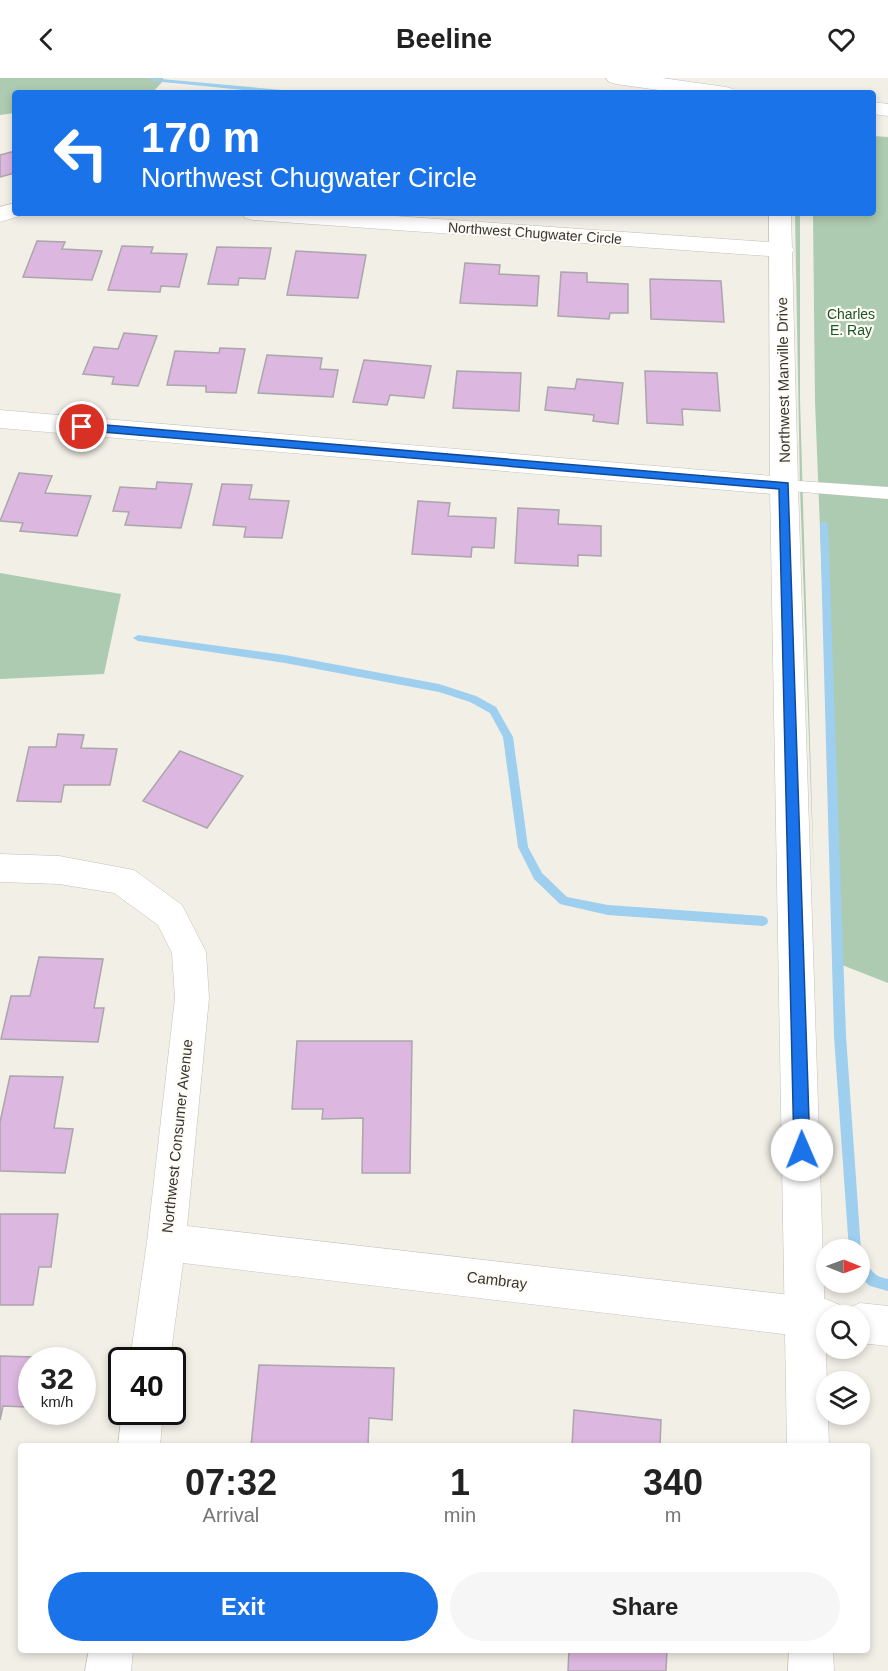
<!DOCTYPE html>
<html lang="en">
<head>
<meta charset="utf-8">
<style>
  body { margin:0; font-family:Arial,sans-serif; background:#f6f6f6; color:#222; height:100vh; display:flex; flex-direction:column; font-size:22px; white-space:nowrap }
  * { box-sizing:border-box; margin:0 }
  p { font-size:20px; color:#767676 }
  .icon { flex:none; width:33px; height:33px; fill:none; stroke:currentColor; stroke-width:2; stroke-linecap:round; stroke-linejoin:round }
  .map { position:relative; flex:1; overflow:hidden }
  .side { position:absolute; left:18px; top:1365px; width:852px; height:210px; display:flex; flex-direction:column; background:#fff; border-radius:6px; box-shadow:0 3px 9px #0003 }
  .side>* { flex:none }
  .top-card { position:absolute; left:12px; top:12px; width:864px; height:126px; border-radius:6px; box-shadow:0 3px 9px #0003; background:#1a73e8; color:#fff; overflow:hidden }
  .needle { width:39px; rotate:91deg }
  .controls { position:absolute; left:816px; top:1161px; display:grid; gap:12px }
  .controls a { display:grid; place-items:center; width:54px; height:54px; border-radius:50%; background:#fff; box-shadow:0 3px 9px #0003; font-size:30px }
  .speed { position:absolute; left:18px; top:1269px; display:flex; gap:12px; font-size:30px; font-weight:700; text-align:center }
  .speed>* { display:grid; place-content:center; width:78px; height:78px; border-radius:50%; background:#fff; box-shadow:0 3px 9px #0003; line-height:1 }
  .speed small { font-size:15px; font-weight:400 }
  .speed .limit { border:3px solid #111; border-radius:9px; background:#fff; color:#111 }
  .pin { position:absolute; display:grid; place-items:center; width:51px; height:51px; color:#fff; margin:-26px; border:3px solid #fff; border-radius:50%; box-shadow:0 2px 6px #0007 }
  .me { position:absolute; width:66px; margin:-33px; rotate:359deg; stroke-linejoin:round; filter:drop-shadow(0 0 4px #0008) }
  .turn { display:flex; align-items:center; gap:21px; height:126px; padding:0 30px; font-size:27px }
  .turn .icon { width:78px; height:78px; stroke-width:2.5 }
  .turn b { display:block; font-size:42px; line-height:51px }
  .eta { display:flex; justify-content:space-evenly; align-items:center; height:102px; text-align:center }
  .eta b { font-size:36px; font-weight:800; line-height:42px }
  .button { display:flex; gap:12px; margin-top:auto; padding:12px 30px }
  .button a { flex:1; height:69px; border-radius:36px; background:#1a73e8; color:#fff; font-size:24px; font-weight:800; line-height:69px; text-align:center }
  .button a+a { background:#f6f6f6; color:#222 }
  header { display:flex; justify-content:space-between; align-items:center; height:78px; padding:0 30px; background:#fff; font-size:27px; font-weight:800 }
  .map>svg:first-child { display:block }
  .green { fill:#adcbb0 }
  .lines { fill:none; stroke-linecap:round; stroke-linejoin:round }
  .stream { fill:#9ecfef; fill-rule:evenodd }
  .building { fill:#dcb7df; stroke:#aba5ac; stroke-width:1.5 }
  .lane-casing { stroke:#c3c1b9; stroke-width:1 }
  .street-casing { stroke:#c3c1b9; stroke-width:1 }
  .secondary-casing { stroke:#c3c1b9; stroke-width:1 }
  .lane { fill:#fff; fill-rule:evenodd }
  .street { fill:#fff; fill-rule:evenodd }
  .secondary { fill:#fff; fill-rule:evenodd }
  .route { fill:#1a73e8; stroke:#114b97; stroke-width:1.5 }
  .labels { text-anchor:middle; dominant-baseline:central; stroke-width:4.5; stroke-linejoin:round; paint-order:stroke }
  .far-street-label { font-size:14px; fill:#363532; stroke:#fefcf4 }
  .far-park-label { font-size:14px; fill:#185425; stroke:#fefcf4 }
  .street-label { font-size:15px; fill:#363532; stroke:#fefcf4 }
</style>
</head>
<body>
<header><svg class="icon" aria-label="back" viewBox="0 0 24 24"><path d="M15 5l-7 7 7 7"/></svg>Beeline<svg class="icon" aria-label="heart" viewBox="0 0 24 24"><path d="M12 20l-8-8c-3-5 5-10 8-4 3-6 11-1 8 4z"/></svg></header>
<div class="map">
<svg width="888" height="1593" viewBox="0 0 888 1593">
  <rect width="100%" height="100%" fill="#f1efe6"/>
  <path class="green" d="M 0,0 L 163,0 L 163,3 L 152,15 L 15,15 L 15,35 L 0,37 Z
    M 873,58 L 888,59 L 888,905 L 837,885 L 815,323 L 813,135 L 873,135 Z
    M 795,135 L 800,135 L 800,322 L 814,802 L 800,409 Z
    M 0,495 L 121,516 L 104,596 L 0,601 Z"/>
  <g class="lines">
    <path class="stream" d="M 150,0 L 294,13 L 297,15 L 274,15 L 153,3 L 151,2 Z
      M 824,443 L 828,446 L 846,958 L 861,1172 L 860,1176 L 860,1172 L 849,1172 L 834,958 L 820,446 Z
      M 138,557 L 285,577 L 439,606 L 476,618 L 496,629 L 513,659 L 528,769 L 542,795 L 567,819 L 608,827 L 763,838 L 767,840 L 768,843 L 767,846 L 763,848 L 608,837 L 560,826 L 534,801 L 518,769 L 503,659 L 490,635 L 470,624 L 439,614 L 285,585 L 138,563 L 133,560 Z
      M 860,1181 C 872,1187 869,1198 888,1201 L 888,1213 L 870,1208 L 860,1199 Z"/>
  </g>
  <path class="building" d="M 15,73 L 15,95 L 0,99 L 0,77 Z
    M 37,163 L 65,164 L 62,171 L 102,173 L 92,202 L 23,199 Z
    M 122,168 L 153,169 L 151,175 L 187,176 L 179,209 L 161,208 L 160,214 L 108,212 Z
    M 217,169 L 271,170 L 265,201 L 239,200 L 238,207 L 208,206 Z
    M 296,173 L 366,177 L 358,220 L 287,217 Z
    M 465,185 L 500,187 L 499,196 L 539,198 L 537,228 L 460,225 Z
    M 561,194 L 587,195 L 587,204 L 628,206 L 628,235 L 610,235 L 609,241 L 558,238 Z
    M 650,201 L 721,203 L 724,244 L 651,241 Z
    M 124,255 L 157,258 L 138,308 L 112,306 L 114,299 L 83,296 L 94,269 L 118,271 Z
    M 220,270 L 245,271 L 236,315 L 206,314 L 206,308 L 167,307 L 175,273 L 219,275 Z
    M 267,277 L 322,280 L 320,291 L 338,292 L 333,319 L 258,315 Z
    M 364,282 L 431,288 L 424,320 L 390,317 L 387,327 L 353,324 Z
    M 457,293 L 521,295 L 519,333 L 453,330 Z
    M 645,293 L 717,295 L 720,333 L 682,331 L 683,347 L 647,345 Z
    M 577,301 L 623,305 L 618,346 L 593,343 L 594,337 L 545,332 L 548,309 L 575,311 Z
    M 19,395 L 52,398 L 45,415 L 91,418 L 77,458 L 20,453 L 23,445 L 0,443 Z
    M 157,404 L 192,406 L 181,450 L 125,447 L 129,434 L 113,433 L 120,409 L 156,411 Z
    M 222,406 L 252,407 L 249,421 L 289,423 L 282,460 L 244,459 L 246,449 L 213,447 Z
    M 418,423 L 450,425 L 448,438 L 496,440 L 494,470 L 472,469 L 471,479 L 412,476 Z
    M 518,430 L 559,432 L 558,446 L 601,448 L 601,478 L 578,477 L 578,488 L 515,485 Z
    M 58,656 L 84,657 L 81,670 L 117,671 L 110,707 L 64,707 L 61,724 L 17,723 L 29,669 L 56,669 Z
    M 180,673 L 243,698 L 207,750 L 143,723 Z
    M 39,879 L 103,881 L 94,930 L 104,930 L 98,964 L 1,961 L 11,918 L 30,918 Z
    M 297,963 L 412,963 L 410,1095 L 362,1095 L 363,1040 L 322,1041 L 323,1031 L 292,1031 Z
    M 10,998 L 63,999 L 54,1050 L 73,1051 L 65,1095 L 0,1093 L 0,1044 Z
    M 0,1136 L 58,1136 L 51,1189 L 39,1189 L 33,1227 L 0,1227 Z
    M 0,1278 L 35,1279 L 35,1282 L 32,1282 L 26,1329 L 3,1328 L 0,1342 Z
    M 259,1287 L 394,1290 L 392,1342 L 369,1340 L 368,1368 L 251,1368 Z
    M 574,1332 L 661,1342 L 660,1368 L 572,1368 Z
    M 569,1572 L 667,1572 L 666,1593 L 568,1593 Z"/>
  <g class="lines">
    <g class="lane-casing">
      <path id="lane" d="M 784,402 L 888,409 L 888,421 L 778,412 L 776,408 L 778,404 Z"/>
    </g>
    <g class="street-casing">
      <path id="street" d="M 15,125 L 15,135 L 24,135 L 23,137 L 0,144 L 0,129 Z
        M 242,135 L 352,135 L 782,165 L 790,167 L 794,172 L 790,177 L 782,179 L 253,142 L 245,140 Z
        M 0,332 L 784,399 L 794,401 L 798,408 L 794,415 L 784,417 L 0,350 Z
        M 0,776 L 59,778 L 134,792 L 182,827 L 201,864 L 206,874 L 209,920 L 187,1148 L 826,1221 L 840,1227 L 844,1236 L 846,1231 L 860,1225 L 888,1228 L 888,1268 L 860,1265 L 860,1238 L 826,1238 L 826,1261 L 183,1185 L 170,1282 L 130,1282 L 147,1164 L 175,920 L 172,875 L 158,847 L 114,815 L 59,806 L 0,804 Z
        M 122,1334 L 163,1334 L 160,1368 L 118,1368 Z
        M 89,1572 L 133,1572 L 131,1593 L 85,1593 Z"/>
    </g>
    <g class="secondary-casing">
      <path id="secondary" d="M 606,0 L 662,0 L 726,9 L 733,11 L 737,15 L 680,15 L 616,6 L 609,4 Z
        M 873,24 L 888,26 L 888,38 L 873,36 Z
        M 769,135 L 791,135 L 798,408 L 829,1368 L 787,1368 L 770,408 Z
        M 789,1572 L 833,1572 L 834,1593 L 788,1593 Z"/>
    </g>
    <use href="#lane" class="lane"/>
    <use href="#street" class="street"/>
    <use href="#secondary" class="secondary"/>
  </g>
  <path class="route" d="M 82,345 L 788,405 L 810,1072 L 807,1077 L 802,1079 L 796,1077 L 794,1072 L 779,411 L 79,352 L 79,346 Z"/>
  <g class="labels">
    <g class="far-street-label">
      <text transform="translate(535 155) rotate(4)">Northwest Chugwater Circle</text>
    </g>
    <g class="far-park-label">
      <text x="851" y="236">Charles<tspan x="851" dy="16">E. Ray</tspan></text>
    </g>
    <g class="street-label">
      <text transform="translate(783 302) rotate(-91)">Northwest Manville Drive</text>
      <text transform="translate(177 1058) rotate(-84)">Northwest Consumer Avenue</text>
      <text transform="translate(497 1202) rotate(7)">Cambray</text>
    </g>
  </g>
</svg>
<div class="controls">
<a><svg class="needle" viewBox="-14 -14 28 28"><path d="M0-13l5 13h-10z" fill="#e53935"/><path d="M0 13l5-13h-10z" fill="#767676"/></svg></a>
<a><svg class="icon" aria-label="search" viewBox="0 0 24 24"><circle cx="10" cy="10" r="6"/><path d="M15 15l6 6"/></svg></a>
<a><svg class="icon" aria-label="layers" viewBox="0 0 24 24"><path d="M12 4l9 5-9 5-9-5zM3 14l9 5 9-5"/></svg></a>
</div>
<div class="speed"><div>32<small>km/h</small></div><div class="limit">40</div></div>
<div class="pin" style="left:82px;top:349px;background:#d93025"><svg class="icon" aria-label="arrive" viewBox="0 0 24 24"><path d="M6 21V4h12l-3 4 3 4H6"/></svg></div>
<svg class="me" style="left:802px;top:1072px" viewBox="-20 -20 40 40"><circle r="19" fill="#fff"/><path d="M0-13L10 11 0 6-10 11z" fill="#1a73e8"/></svg>
<div class="top-card">
<div class="turn"><svg class="icon" aria-label="left" viewBox="0 0 24 24"><path d="M17 20v-9H6M10 6l-5 5 5 5"/></svg><div><b>170 m</b>Northwest Chugwater Circle</div></div>
</div>
<section class="side">
<div class="eta">
<div><b>07:32</b><p>Arrival</p></div>
<div><b>1</b><p>min</p></div>
<div><b>340</b><p>m</p></div>
</div>
<div class="button"><a>Exit</a><a>Share</a></div>
</section>
</div>
</body>
</html>
